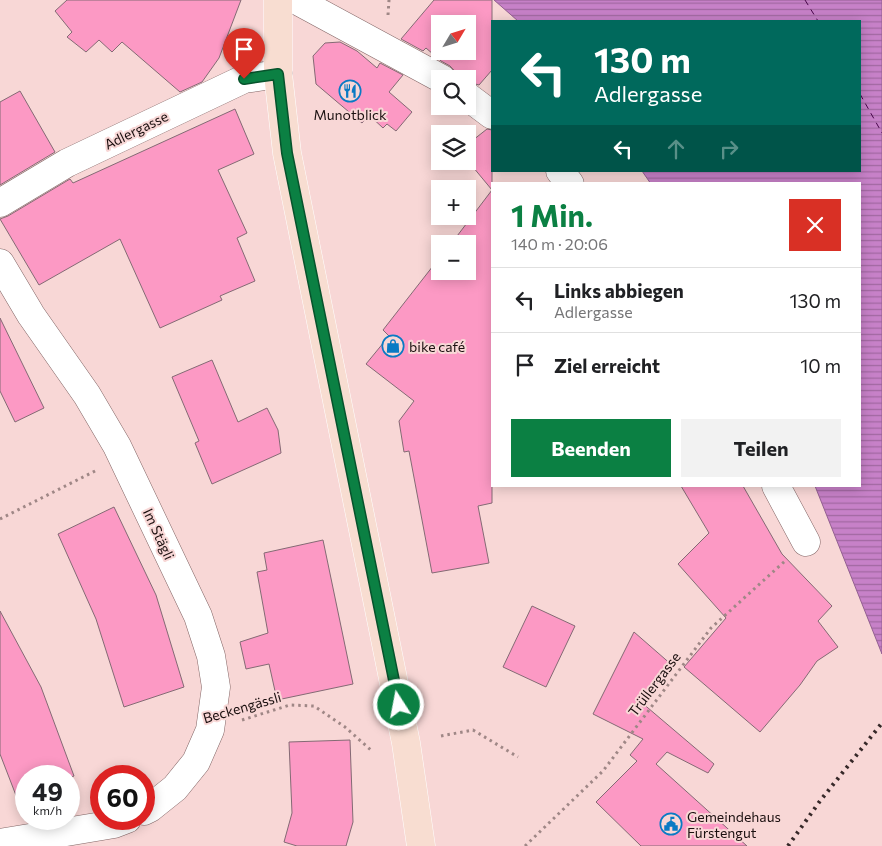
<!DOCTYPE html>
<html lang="de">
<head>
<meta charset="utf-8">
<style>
  body { margin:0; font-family:Commissioner,sans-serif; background:#f2f2f2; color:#202124; height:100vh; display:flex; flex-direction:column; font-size:19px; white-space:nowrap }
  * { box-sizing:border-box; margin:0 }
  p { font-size:16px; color:#757577 }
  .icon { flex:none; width:28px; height:28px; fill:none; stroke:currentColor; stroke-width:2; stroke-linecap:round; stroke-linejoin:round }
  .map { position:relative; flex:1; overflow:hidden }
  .details { position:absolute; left:491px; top:182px; width:370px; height:305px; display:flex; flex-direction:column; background:#fff; border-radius:0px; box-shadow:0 2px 12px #0003 }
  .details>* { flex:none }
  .banner { position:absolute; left:491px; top:20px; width:370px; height:152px; border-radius:0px; box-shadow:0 2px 12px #0003; background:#00695c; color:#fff; overflow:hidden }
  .needle { width:32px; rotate:52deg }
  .tools { position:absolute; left:431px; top:15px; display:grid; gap:10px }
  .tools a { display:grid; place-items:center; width:45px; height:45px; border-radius:0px; background:#fff; box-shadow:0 2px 12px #0003; font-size:25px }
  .speed { position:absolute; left:15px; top:765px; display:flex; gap:10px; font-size:25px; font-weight:700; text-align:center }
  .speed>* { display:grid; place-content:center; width:65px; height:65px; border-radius:50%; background:#fff; box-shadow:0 2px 12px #0003; line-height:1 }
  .speed small { font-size:12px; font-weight:400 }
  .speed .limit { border:8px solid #d22; background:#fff; color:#111 }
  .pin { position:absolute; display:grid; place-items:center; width:42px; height:42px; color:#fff; margin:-51px -21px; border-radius:50% 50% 50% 0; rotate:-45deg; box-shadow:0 0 5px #0007 }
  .pin .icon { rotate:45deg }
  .me { position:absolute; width:55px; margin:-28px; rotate:349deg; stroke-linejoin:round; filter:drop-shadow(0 0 4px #0008) }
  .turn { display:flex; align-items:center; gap:18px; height:105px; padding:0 20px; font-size:22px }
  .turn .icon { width:65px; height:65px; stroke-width:2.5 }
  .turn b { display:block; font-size:35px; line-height:42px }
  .lanes { display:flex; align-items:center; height:48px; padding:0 20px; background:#0003; justify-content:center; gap:25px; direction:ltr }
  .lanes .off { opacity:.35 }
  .round { display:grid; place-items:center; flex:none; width:52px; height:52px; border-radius:0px; background:#f2f2f2 }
  .overview { display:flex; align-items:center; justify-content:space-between; height:85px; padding:0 20px }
  h1 { font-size:30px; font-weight:700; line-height:38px; color:#0b8043 }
  .cta { display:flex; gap:10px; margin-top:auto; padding:10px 20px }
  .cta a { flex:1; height:58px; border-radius:0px; background:#0b8043; color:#fff; font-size:20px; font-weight:700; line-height:58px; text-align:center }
  .cta a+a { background:#f2f2f2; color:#202124 }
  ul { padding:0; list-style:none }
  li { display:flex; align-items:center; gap:15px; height:65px; padding:0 20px; border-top:1px solid #e0e0e0 }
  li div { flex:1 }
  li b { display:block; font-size:19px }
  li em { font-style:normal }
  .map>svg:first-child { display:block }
  .water { fill:url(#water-rules); stroke:#935f91 }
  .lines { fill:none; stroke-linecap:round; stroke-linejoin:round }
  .ferry { stroke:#48064b; stroke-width:1; stroke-dasharray:6 5; stroke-linecap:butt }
  .building { fill:#fc99c4; stroke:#846a74; fill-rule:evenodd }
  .minor-casing { stroke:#826565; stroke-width:29 }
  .primary-casing { stroke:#fff; stroke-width:29 }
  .path { stroke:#9f8786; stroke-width:3; stroke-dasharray:2.5 4; stroke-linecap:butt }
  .minor { stroke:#fff; stroke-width:28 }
  .primary { stroke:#f8ddd1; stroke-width:28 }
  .rail { stroke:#362828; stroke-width:4; stroke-dasharray:2.5 5; stroke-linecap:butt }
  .route-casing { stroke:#07532c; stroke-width:12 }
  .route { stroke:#0b8043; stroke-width:9 }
  .labels { text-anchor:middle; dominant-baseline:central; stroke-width:4; stroke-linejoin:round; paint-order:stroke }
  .poi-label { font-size:14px; fill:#1b1010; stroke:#f8d7d6; text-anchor:start }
  .street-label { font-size:14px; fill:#1b1010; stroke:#f8d7d6 }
</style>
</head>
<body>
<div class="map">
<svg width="882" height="846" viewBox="0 0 882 846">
  <defs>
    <pattern id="water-rules" width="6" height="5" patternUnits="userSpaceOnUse" patternTransform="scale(1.25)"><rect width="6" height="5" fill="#c781c8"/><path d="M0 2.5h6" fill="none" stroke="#a168a1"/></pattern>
  </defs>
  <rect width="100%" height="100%" fill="#f8d7d6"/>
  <path class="water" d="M 494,0 L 882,0 L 882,654 L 815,486 L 860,486 L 860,184 L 651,184 L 642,171 L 860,171 L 860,21 L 518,21 Z"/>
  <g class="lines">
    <path class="ferry" d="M 805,0 L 818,21
      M 860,94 L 882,133"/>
  </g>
  <path class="building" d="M 67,0 L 241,0 L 219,58 L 202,82 L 180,92 L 122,42 L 112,52 L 99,40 L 86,52 L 67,37 L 72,32 L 55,11 Z
    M 434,0 L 492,0 L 492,70 L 479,85 L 468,82 L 468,79 L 462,79 L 450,66 L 441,61 L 426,48 L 423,51 L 401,39 ZM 440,24 L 468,24 L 468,51 L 440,51 Z
    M 340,42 L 357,51 L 377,68 L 380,63 L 403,75 L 389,92 L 412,112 L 396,131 L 387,124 L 383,128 L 369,115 L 362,123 L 316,84 L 313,56 L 325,43 Z
    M 20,91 L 55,152 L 0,185 L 0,102 Z
    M 235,109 L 254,154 L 218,170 L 247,233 L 237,238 L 255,281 L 220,296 L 222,300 L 160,328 L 120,239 L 39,285 L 0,219 L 8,216 L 70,179 L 73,183 Z
    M 487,129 L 492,130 L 492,190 L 468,161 L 468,144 Z
    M 492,190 L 492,503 L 478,506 L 489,563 L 432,573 L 409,451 L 404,452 L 399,421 L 414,401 L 366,364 L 389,336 L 383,330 L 440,257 L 440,271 L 468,271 L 468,244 L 451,244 Z
    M 0,318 L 44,408 L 15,422 L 0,391 Z
    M 212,360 L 238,422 L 267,408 L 278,430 L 281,453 L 212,484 L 195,443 L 199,441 L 172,377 Z
    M 681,486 L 743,486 L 782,554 L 832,606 L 818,621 L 838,647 L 817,661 L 800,685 L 760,732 L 684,667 L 726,618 L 678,564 L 709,533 Z
    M 114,507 L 156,595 L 184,687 L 124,707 L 96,619 L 58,534 Z
    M 323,540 L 353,684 L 277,700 L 269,664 L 246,669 L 240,642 L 268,633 L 257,572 L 267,570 L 264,553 Z
    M 532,606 L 575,626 L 546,687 L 503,667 Z
    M 0,611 L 41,687 L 74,776 L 69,778 L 69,776 L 26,776 L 26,795 L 17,798 L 0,754 Z
    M 634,632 L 673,666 L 641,702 L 714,764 L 708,773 L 667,752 L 656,764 L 747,846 L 641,846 L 596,802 L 637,761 L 630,755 L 643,739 L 593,714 Z
    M 350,740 L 353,822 L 346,846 L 297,846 L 284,842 L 292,813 L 289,742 Z"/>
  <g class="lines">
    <g class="minor-casing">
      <path id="minor" d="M 296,0 L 442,79
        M 468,97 L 492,115
        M 560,171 L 570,184
        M 0,203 L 67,163 L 244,79 L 278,74
        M 0,263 L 31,315 L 87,395 L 117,446 L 198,616 L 211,656 L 216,687 L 210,730 L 196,762 L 175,788 L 150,808 L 144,811
        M 776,486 L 806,542
        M 0,843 L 114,824 L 127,819"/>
    </g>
    <g class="primary-casing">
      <path id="primary" d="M 278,0 L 278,74 L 287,153 L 406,743 L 421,846"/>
    </g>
    <path class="path" d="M 388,15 L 389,0
      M 0,519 L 97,470
      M 242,720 L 290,705 L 314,706 L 345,727 L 372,751
      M 441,736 L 473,730 L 518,757
      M 525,846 L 603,771 L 711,628 L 785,561"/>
    <use href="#minor" class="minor"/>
    <use href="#primary" class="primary"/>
    <path class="rail" d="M 788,846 L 820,801 L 882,723"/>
  </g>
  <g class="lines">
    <g class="route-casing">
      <path id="route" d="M 244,79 L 278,74 L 287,153 L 399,705"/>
    </g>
    <use href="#route" class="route"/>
  </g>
  <defs>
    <g id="restaurant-ring" transform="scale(1.125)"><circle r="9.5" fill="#f8d7d6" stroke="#0a7ac4" stroke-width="1.5"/><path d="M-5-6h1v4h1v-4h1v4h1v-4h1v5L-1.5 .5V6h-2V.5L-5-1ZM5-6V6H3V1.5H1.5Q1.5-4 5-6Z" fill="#0a7ac4"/></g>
    <g id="shop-ring" transform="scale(1.125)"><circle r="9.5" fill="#f8d7d6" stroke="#0a7ac4" stroke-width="1.5"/><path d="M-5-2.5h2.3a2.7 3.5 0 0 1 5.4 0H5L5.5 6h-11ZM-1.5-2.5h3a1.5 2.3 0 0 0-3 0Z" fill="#0a7ac4"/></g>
    <g id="civic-ring" transform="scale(1.125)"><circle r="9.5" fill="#f8d7d6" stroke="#0a7ac4" stroke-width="1.5"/><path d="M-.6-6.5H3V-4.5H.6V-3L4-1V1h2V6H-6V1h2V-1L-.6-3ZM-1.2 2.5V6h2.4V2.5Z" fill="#0a7ac4"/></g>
  </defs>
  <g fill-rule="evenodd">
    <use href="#restaurant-ring" x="350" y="91"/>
    <use href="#shop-ring" x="393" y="346"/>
    <use href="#civic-ring" x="671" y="824"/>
  </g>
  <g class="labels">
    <g class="poi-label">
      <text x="350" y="114" text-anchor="middle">Munotblick</text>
      <text x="409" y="346">bike café</text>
      <text x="687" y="816">Gemeindehaus<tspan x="687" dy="16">Fürstengut</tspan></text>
    </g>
    <g class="street-label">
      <text transform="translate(136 130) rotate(-26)">Adlergasse</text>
      <text transform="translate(159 534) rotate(65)">Im Stägli</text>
      <text transform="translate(654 684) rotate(-53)">Trüllergasse</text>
      <text transform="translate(242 707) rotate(-16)">Beckengässli</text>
    </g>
  </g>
</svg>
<div class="tools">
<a><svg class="needle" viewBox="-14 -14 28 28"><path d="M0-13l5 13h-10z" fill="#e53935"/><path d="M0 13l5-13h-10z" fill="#757577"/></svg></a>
<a><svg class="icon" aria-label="search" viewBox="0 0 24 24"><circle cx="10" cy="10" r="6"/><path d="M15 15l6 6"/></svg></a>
<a><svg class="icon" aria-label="layers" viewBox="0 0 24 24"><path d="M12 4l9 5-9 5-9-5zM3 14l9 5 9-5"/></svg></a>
<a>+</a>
<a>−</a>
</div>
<div class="speed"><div>49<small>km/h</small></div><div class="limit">60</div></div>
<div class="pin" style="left:244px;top:79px;background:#d93025"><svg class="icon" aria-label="arrive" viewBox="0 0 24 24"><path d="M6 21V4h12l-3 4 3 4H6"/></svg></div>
<svg class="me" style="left:399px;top:705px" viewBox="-20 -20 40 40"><circle r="17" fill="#0b8043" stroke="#fff" stroke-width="3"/><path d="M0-11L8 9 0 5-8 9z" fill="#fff"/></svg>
<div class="banner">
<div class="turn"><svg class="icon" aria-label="left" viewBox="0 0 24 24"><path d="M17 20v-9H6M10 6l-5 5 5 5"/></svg><div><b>130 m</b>Adlergasse</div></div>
<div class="lanes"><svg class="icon" aria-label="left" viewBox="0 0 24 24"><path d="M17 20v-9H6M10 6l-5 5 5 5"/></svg><svg class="icon off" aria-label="ahead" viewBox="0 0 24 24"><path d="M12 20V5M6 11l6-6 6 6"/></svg><svg class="icon off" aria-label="right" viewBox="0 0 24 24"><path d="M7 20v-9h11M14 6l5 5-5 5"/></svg></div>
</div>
<section class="details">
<div class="overview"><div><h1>1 Min.</h1><p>140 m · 20:06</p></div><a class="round" style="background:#d93025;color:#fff"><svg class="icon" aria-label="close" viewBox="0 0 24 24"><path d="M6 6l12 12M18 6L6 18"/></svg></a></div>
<ul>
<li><svg class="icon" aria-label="left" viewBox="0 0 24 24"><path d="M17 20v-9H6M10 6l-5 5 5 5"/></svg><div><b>Links abbiegen</b><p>Adlergasse</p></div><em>130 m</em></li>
<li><svg class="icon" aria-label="arrive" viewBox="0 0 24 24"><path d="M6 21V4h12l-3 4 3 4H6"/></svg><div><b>Ziel erreicht</b></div><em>10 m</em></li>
</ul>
<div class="cta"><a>Beenden</a><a>Teilen</a></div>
</section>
</div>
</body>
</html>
